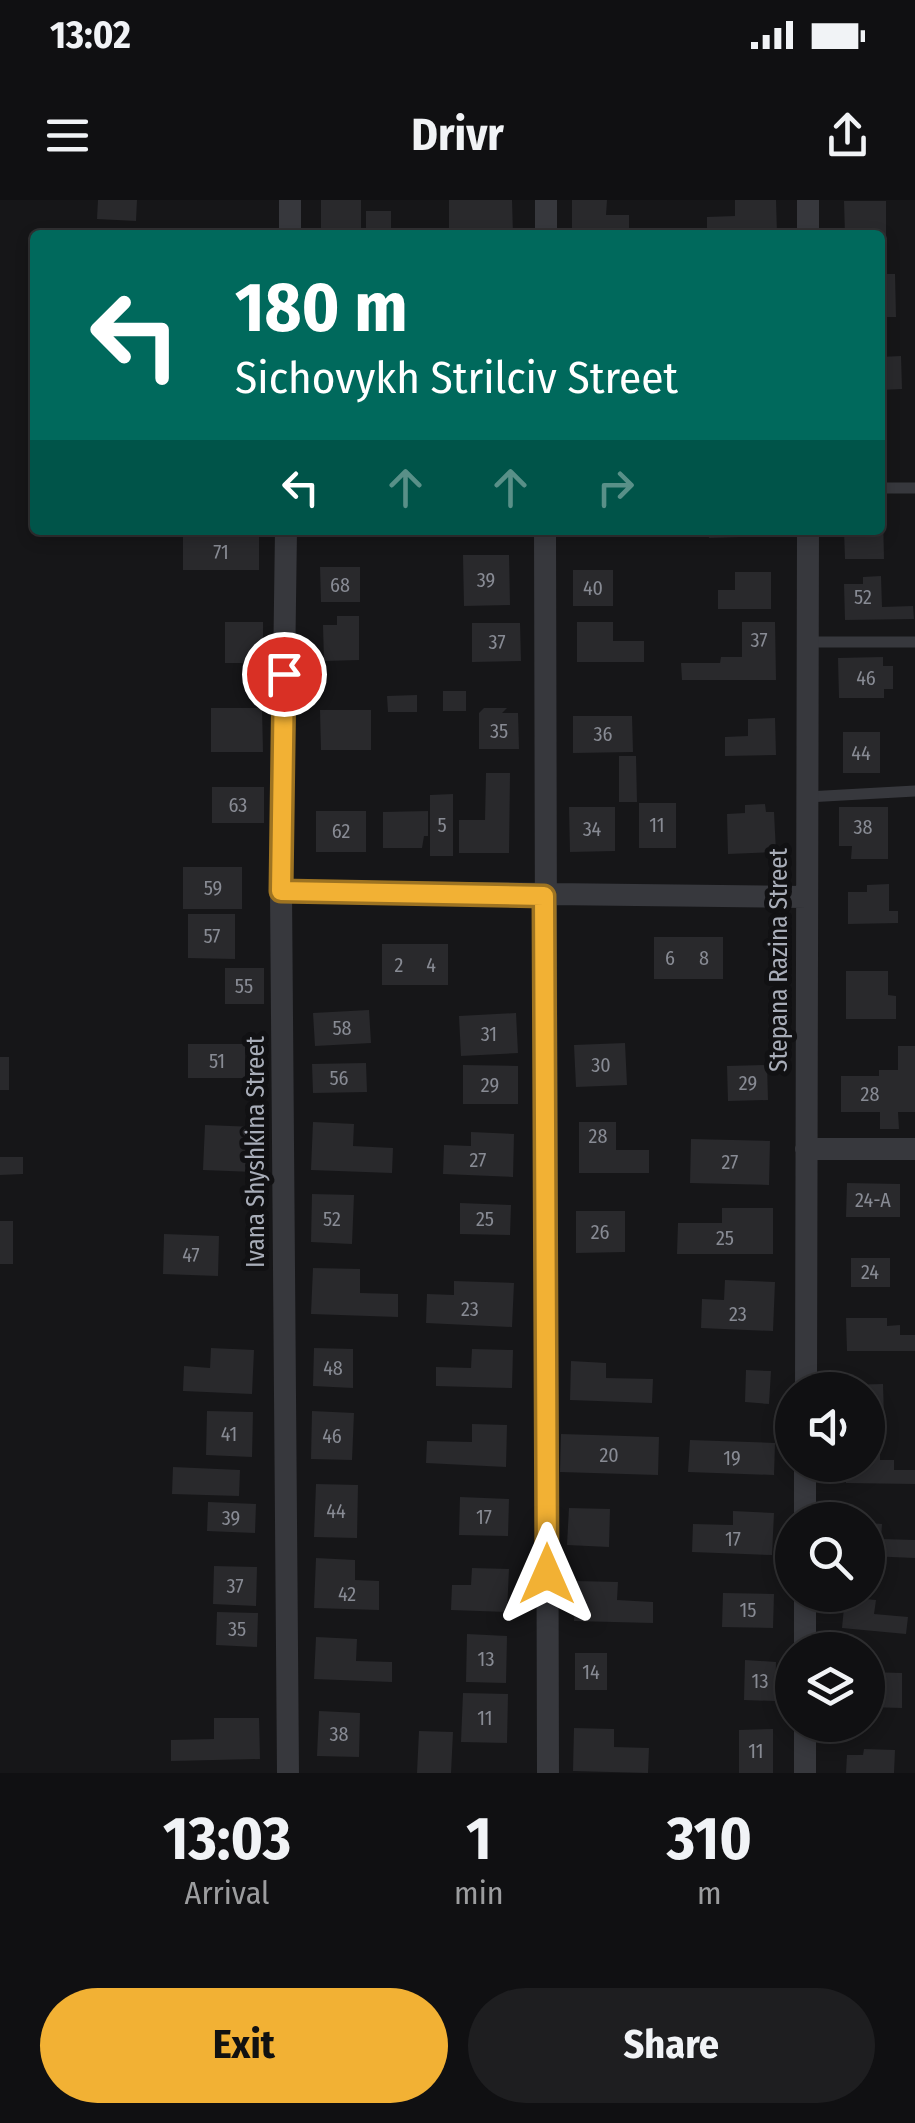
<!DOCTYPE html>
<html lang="en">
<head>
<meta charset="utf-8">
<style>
  body { margin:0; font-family:"Fira Sans Condensed",sans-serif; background:#1e1e20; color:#f1f3f6; height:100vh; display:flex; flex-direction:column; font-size:38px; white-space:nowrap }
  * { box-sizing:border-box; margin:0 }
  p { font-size:32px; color:#9c9d9f }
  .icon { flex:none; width:55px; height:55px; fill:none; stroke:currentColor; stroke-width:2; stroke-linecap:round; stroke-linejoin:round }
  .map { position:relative; height:1573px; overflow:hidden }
  .panel { display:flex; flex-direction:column; background:#101012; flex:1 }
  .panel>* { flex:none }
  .hud { position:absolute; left:30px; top:30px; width:855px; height:305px; border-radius:10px; box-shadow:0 5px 15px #0003,0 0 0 2px #303032; background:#00695c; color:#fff; overflow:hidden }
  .fabs { position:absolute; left:775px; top:1172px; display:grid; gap:20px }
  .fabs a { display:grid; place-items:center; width:110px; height:110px; border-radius:50%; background:#101012; box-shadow:0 5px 15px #0003,0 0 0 2px #303032; font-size:50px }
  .pin { position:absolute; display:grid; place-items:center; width:85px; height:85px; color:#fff; margin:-42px; border:5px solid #fff; border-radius:50%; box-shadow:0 2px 10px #0007 }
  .me { position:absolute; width:110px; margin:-55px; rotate:0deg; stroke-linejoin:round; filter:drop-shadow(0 0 8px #0008) }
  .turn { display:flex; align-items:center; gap:35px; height:210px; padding:0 40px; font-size:45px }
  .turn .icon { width:130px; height:130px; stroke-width:2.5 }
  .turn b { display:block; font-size:70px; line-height:85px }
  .lanes { display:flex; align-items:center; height:95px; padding:0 40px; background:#0003; justify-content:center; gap:50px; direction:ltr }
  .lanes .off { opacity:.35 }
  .eta { display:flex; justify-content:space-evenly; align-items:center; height:170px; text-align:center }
  .eta b { font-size:60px; font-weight:700; line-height:70px }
  .button { display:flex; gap:20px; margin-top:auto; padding:20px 40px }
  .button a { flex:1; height:115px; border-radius:60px; background:#f2b134; color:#111; font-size:40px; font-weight:700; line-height:115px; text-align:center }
  .button a+a { background:#1e1e20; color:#f1f3f6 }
  .status { display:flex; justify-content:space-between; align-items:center; height:70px; padding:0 50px; background:#101012; direction:ltr }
  .status svg { height:28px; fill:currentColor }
  header { display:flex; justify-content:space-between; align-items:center; height:130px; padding:0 40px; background:#101012; font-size:45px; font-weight:700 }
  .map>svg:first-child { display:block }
  .building { fill:#29292c }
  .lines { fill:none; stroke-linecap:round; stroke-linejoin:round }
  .service { stroke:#37383d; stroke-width:11 }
  .minor { stroke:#37383d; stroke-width:22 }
  .route-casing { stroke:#9d7322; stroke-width:25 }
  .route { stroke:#f2b134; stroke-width:18 }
  .labels { text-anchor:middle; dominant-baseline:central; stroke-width:10; stroke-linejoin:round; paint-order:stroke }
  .number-label { font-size:20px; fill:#888b94 }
  .street-label { font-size:25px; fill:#a8adb8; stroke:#111113 }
</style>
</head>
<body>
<div class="status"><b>13:02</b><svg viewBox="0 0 49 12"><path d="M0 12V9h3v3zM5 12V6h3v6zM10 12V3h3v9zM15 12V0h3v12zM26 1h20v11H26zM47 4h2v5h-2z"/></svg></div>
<header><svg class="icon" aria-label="menu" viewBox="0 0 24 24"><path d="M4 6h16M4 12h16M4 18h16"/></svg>Drivr<svg class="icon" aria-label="share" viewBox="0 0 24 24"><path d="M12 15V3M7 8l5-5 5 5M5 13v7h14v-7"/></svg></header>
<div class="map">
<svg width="915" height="1573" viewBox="0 0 915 1573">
  <rect width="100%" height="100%" fill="#161618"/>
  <path class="building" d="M 98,0 L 137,0 L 136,21 L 97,19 Z
    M 321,0 L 361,0 L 361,30 L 321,31 Z
    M 449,0 L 512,0 L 513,35 L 449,35 Z
    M 572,0 L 607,0 L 606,15 L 629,15 L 629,35 L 572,35 Z
    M 735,0 L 776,0 L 777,34 L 707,35 L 707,17 L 735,16 Z
    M 844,1 L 886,1 L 886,44 L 880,44 L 880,35 L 845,35 Z
    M 366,11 L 391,11 L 391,28 L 366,28 Z
    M 880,74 L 895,74 L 896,117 L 880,117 Z
    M 901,156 L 902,189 L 880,190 L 880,157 Z
    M 880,315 L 883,315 L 884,359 L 845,359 L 844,330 L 880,330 Z
    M 709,330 L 774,330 L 774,336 L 709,338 Z
    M 183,334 L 259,334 L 259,370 L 183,370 Z
    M 463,355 L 509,355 L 510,405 L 464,406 Z
    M 320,367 L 360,367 L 360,402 L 321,402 Z
    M 573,370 L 613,370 L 613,406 L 573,406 Z
    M 735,372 L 771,372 L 771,409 L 718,409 L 718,390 L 735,390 Z
    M 881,376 L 882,407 L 913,406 L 914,419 L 845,420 L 844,384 L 863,384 L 863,377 Z
    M 337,416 L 359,416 L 359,460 L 324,461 L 323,425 L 337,425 Z
    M 225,422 L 263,422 L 263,463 L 225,463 Z
    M 577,422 L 613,422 L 613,441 L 644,441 L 644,462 L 577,462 Z
    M 742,422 L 775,422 L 776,480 L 682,480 L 681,463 L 720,463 L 721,457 L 742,457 Z
    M 472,423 L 520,423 L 521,461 L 472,462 Z
    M 883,457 L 883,466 L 893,466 L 893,489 L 884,489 L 884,498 L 839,498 L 838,458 Z
    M 443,491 L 466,491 L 466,511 L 443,511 Z
    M 417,495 L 417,512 L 388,512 L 387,496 Z
    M 211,508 L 262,508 L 263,552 L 211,552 Z
    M 484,508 L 507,508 L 502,513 L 518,513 L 519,549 L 479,549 L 479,513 Z
    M 320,510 L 371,510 L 371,550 L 321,550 Z
    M 573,516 L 632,516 L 633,552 L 573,553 Z
    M 775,518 L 776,555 L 725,556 L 725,537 L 748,536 L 748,519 Z
    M 843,532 L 880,532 L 880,573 L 843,573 Z
    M 619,556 L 636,556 L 637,602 L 619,602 Z
    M 486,573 L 510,573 L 509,653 L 459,653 L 459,620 L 485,620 Z
    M 212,587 L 264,587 L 264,623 L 212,623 Z
    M 453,594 L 453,656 L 430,656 L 430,595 Z
    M 639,603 L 676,603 L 676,648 L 639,648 Z
    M 765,604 L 766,612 L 774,612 L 776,652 L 728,654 L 727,614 L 745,613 L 745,605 Z
    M 569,607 L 615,607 L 615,651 L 570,652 Z
    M 839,607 L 888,607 L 888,659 L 851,659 L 852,646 L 839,646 Z
    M 316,611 L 366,611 L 366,652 L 316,652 Z
    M 428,611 L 428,636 L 424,636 L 422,648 L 383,648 L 383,612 Z
    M 183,667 L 242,667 L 242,709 L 183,709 Z
    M 889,684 L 889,711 L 898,711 L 898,723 L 848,724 L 848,692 L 867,692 L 867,685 Z
    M 188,714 L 235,714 L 235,759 L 188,758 Z
    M 654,737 L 723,737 L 723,779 L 654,779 Z
    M 382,744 L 448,744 L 448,785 L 382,785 Z
    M 225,768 L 264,768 L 264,804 L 225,804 Z
    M 846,771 L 888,771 L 888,795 L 896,796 L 896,819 L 846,819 Z
    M 369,810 L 371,843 L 315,846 L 313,813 Z
    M 516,813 L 518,853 L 461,856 L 459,816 Z
    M 625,843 L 627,885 L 576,887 L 574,845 Z
    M 188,844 L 245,844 L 245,878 L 188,878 Z
    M 898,846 L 915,846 L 915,912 L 898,912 L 899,929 L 880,929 L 880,912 L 841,912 L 841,876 L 879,876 L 879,870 L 898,870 Z
    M 0,857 L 9,857 L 9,890 L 0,890 Z
    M 366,863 L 367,892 L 313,893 L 312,864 Z
    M 463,865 L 518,866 L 518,904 L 463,904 Z
    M 767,865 L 768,900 L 728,901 L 727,866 Z
    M 313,922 L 354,924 L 353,946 L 393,948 L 392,973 L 311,970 Z
    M 579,922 L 616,922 L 616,950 L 649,950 L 649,973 L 579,973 Z
    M 205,925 L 256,927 L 254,972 L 203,970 Z
    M 471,932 L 514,934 L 513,977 L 443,974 L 444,945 L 471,946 Z
    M 691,939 L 770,941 L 769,985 L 690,983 Z
    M 0,957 L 23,957 L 23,974 L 0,975 Z
    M 847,983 L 900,984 L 900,1017 L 846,1017 Z
    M 312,994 L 354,995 L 352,1044 L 311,1042 Z
    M 460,1003 L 511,1005 L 510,1035 L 460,1034 Z
    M 722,1008 L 773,1008 L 773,1054 L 677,1054 L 678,1023 L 722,1023 Z
    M 576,1011 L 625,1011 L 625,1052 L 576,1053 Z
    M 0,1021 L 13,1021 L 13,1064 L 0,1064 Z
    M 164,1034 L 219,1036 L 218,1076 L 163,1074 Z
    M 851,1058 L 890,1058 L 890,1087 L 851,1087 Z
    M 313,1068 L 360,1069 L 360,1093 L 398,1094 L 398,1117 L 311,1114 Z
    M 725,1080 L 775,1082 L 773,1131 L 701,1128 L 702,1099 L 724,1100 Z
    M 454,1081 L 514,1083 L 512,1127 L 426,1123 L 427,1094 L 454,1095 Z
    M 846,1118 L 887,1118 L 887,1126 L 900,1125 L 900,1135 L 915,1135 L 915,1151 L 847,1151 Z
    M 211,1148 L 254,1150 L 252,1194 L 183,1191 L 184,1166 L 210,1168 Z
    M 314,1148 L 353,1149 L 353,1188 L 313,1186 Z
    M 472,1149 L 513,1150 L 512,1188 L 436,1186 L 436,1167 L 471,1168 Z
    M 571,1161 L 606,1163 L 606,1178 L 653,1179 L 652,1203 L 570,1200 Z
    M 746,1170 L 771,1171 L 769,1204 L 745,1202 Z
    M 883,1184 L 884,1217 L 868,1218 L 868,1190 L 846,1190 L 846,1185 Z
    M 207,1211 L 253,1212 L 252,1257 L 206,1255 Z
    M 312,1211 L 354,1213 L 352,1260 L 311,1259 Z
    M 472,1224 L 507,1225 L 506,1267 L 426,1263 L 427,1241 L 472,1242 Z
    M 561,1234 L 659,1237 L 658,1275 L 560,1272 Z
    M 690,1240 L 775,1243 L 774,1275 L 688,1272 Z
    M 868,1243 L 880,1243 L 880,1260 L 894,1260 L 894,1270 L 915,1270 L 915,1284 L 846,1283 L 846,1265 L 868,1265 Z
    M 173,1267 L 240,1270 L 239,1296 L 172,1294 Z
    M 316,1284 L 358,1285 L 357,1338 L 314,1337 Z
    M 460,1297 L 509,1299 L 508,1336 L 459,1335 Z
    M 208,1302 L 256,1304 L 255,1333 L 207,1331 Z
    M 569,1308 L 610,1309 L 609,1347 L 567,1345 Z
    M 733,1311 L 774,1313 L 772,1355 L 692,1352 L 693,1324 L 733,1325 Z
    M 868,1323 L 882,1324 L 881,1339 L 915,1340 L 915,1358 L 868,1356 Z
    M 316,1358 L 355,1360 L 355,1380 L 379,1381 L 379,1410 L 314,1408 Z
    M 214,1366 L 257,1367 L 256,1406 L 213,1404 Z
    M 472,1368 L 509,1369 L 507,1412 L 451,1410 L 452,1385 L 471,1385 Z
    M 575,1381 L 618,1382 L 617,1400 L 653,1402 L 653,1423 L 574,1421 Z
    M 723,1393 L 774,1394 L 773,1428 L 722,1427 Z
    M 845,1397 L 876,1400 L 874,1414 L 908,1417 L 906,1434 L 842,1428 Z
    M 217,1412 L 258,1413 L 257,1447 L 216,1445 Z
    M 467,1434 L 507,1436 L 506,1483 L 466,1482 Z
    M 316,1437 L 357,1439 L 356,1461 L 392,1462 L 392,1482 L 314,1479 Z
    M 575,1453 L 607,1453 L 607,1490 L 575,1490 Z
    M 745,1460 L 776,1462 L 775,1501 L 744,1500 Z
    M 868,1472 L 902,1473 L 902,1508 L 868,1507 Z
    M 463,1493 L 508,1494 L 507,1543 L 461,1542 Z
    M 319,1511 L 360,1513 L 359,1557 L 317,1556 Z
    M 214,1518 L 259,1518 L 260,1559 L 171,1561 L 171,1540 L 214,1539 Z
    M 574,1528 L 614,1529 L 614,1547 L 649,1548 L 648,1573 L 573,1571 Z
    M 773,1529 L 773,1573 L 739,1573 L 739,1530 Z
    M 419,1531 L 453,1532 L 451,1573 L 417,1573 Z
    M 864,1549 L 895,1550 L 894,1573 L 846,1573 L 847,1555 L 863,1555 Z"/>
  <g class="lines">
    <path class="service" d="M 880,288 L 915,288
      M 807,442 L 915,442
      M 807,597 L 915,591"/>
    <path class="minor" d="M 290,35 L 290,0
      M 546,35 L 546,0
      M 808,35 L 808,0
      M 286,330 L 281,691 L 288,1573
      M 545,330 L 548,1573
      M 281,691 L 807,697
      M 806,949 L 915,949
      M 806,1190 L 808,330
      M 805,1320 L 805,1265
      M 805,1450 L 805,1395
      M 805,1573 L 805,1525"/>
  </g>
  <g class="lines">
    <g class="route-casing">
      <path id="route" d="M 284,474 L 281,691 L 544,696 L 547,1374"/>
    </g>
    <use href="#route" class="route"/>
  </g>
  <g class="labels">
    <g class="number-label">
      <text x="221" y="352">71</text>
      <text x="486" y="380">39</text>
      <text x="340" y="385">68</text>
      <text x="593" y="388">40</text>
      <text x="863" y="397">52</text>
      <text x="759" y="440">37</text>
      <text x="497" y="442">37</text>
      <text x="866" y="478">46</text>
      <text x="499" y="531">35</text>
      <text x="603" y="534">36</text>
      <text x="861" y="553">44</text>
      <text x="238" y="605">63</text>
      <text x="442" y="625">5</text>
      <text x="657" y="625">11</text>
      <text x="863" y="627">38</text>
      <text x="592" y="629">34</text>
      <text x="341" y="631">62</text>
      <text x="213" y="688">59</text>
      <text x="212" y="736">57</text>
      <text x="670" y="758">6</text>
      <text x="704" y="758">8</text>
      <text x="399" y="765">2</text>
      <text x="431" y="765">4</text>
      <text x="244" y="786">55</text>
      <text x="342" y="828">58</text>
      <text x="489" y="834">31</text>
      <text x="217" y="861">51</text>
      <text x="601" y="865">30</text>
      <text x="339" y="878">56</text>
      <text x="748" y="883">29</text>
      <text x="490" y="885">29</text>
      <text x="870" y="894">28</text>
      <text x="598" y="936">28</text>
      <text x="478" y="960">27</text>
      <text x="730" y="962">27</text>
      <text x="873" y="1000">24-А</text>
      <text x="332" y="1019">52</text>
      <text x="485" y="1019">25</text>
      <text x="600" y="1032">26</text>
      <text x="725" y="1038">25</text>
      <text x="191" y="1055">47</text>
      <text x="870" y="1072">24</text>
      <text x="470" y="1109">23</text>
      <text x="738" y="1114">23</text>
      <text x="333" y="1168">48</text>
      <text x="229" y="1234">41</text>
      <text x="332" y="1236">46</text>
      <text x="609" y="1255">20</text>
      <text x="732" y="1258">19</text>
      <text x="336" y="1311">44</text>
      <text x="484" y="1317">17</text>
      <text x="231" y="1318">39</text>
      <text x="733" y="1339">17</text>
      <text x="235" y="1386">37</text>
      <text x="347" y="1394">42</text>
      <text x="748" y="1410">15</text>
      <text x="237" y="1429">35</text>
      <text x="486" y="1459">13</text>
      <text x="591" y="1472">14</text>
      <text x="760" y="1481">13</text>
      <text x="485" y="1518">11</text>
      <text x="339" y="1534">38</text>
      <text x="756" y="1551">11</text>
    </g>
    <g class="street-label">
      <text transform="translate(779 760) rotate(-90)">Stepana Razina Street</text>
      <text transform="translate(256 952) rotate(-90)">Ivana Shyshkina Street</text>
    </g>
  </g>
</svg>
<div class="fabs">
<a><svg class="icon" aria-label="sound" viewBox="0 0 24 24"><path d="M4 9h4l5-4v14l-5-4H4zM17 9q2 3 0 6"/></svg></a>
<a><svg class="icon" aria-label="search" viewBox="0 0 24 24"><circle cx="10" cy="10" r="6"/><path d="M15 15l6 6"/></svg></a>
<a><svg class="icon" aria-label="layers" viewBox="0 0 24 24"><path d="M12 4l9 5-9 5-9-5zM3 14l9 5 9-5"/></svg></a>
</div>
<div class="pin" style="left:284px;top:474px;background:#d93025"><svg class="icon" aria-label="arrive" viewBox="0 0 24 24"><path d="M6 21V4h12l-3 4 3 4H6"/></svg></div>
<svg class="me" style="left:547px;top:1374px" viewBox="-20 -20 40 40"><path d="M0-17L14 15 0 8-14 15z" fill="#f2b134" stroke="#fff" stroke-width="4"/></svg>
<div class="hud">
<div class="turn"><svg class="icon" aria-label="left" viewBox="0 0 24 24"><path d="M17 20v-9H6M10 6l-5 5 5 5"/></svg><div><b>180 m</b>Sichovykh Strilciv Street</div></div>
<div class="lanes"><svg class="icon" aria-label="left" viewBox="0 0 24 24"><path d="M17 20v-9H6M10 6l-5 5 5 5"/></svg><svg class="icon off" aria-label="ahead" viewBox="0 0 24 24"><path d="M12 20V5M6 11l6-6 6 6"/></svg><svg class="icon off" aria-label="ahead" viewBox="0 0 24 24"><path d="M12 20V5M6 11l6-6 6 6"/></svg><svg class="icon off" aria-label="right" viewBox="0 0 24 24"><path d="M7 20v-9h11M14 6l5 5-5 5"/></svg></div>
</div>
</div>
<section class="panel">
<div class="eta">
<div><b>13:03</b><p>Arrival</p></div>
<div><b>1</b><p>min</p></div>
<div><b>310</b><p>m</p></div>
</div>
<div class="button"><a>Exit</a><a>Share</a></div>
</section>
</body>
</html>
